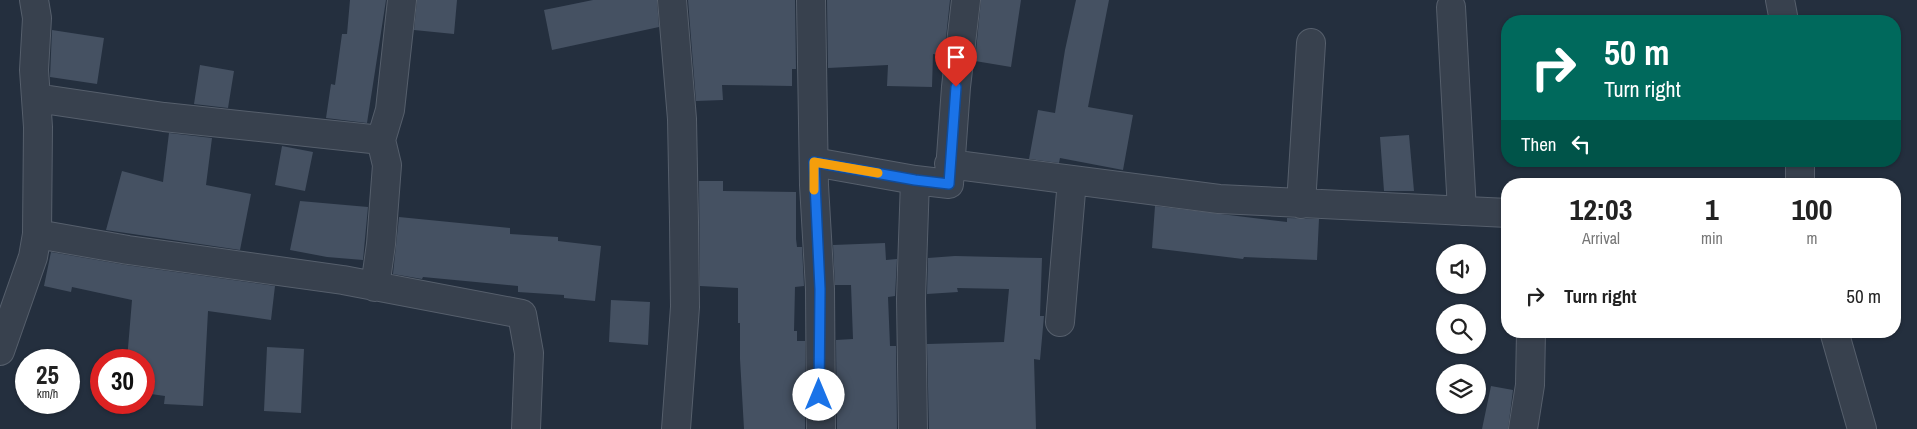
<!DOCTYPE html>
<html lang="en">
<head>
<meta charset="utf-8">
<style>
  body { margin:0; font-family:"Archivo Narrow",sans-serif; background:#f2f2f2; color:#222; height:100vh; display:flex; flex-direction:column; font-size:19px; white-space:nowrap }
  * { box-sizing:border-box; margin:0 }
  p { font-size:16px; color:#767676 }
  .icon { flex:none; width:28px; height:28px; fill:none; stroke:currentColor; stroke-width:2; stroke-linecap:round; stroke-linejoin:round }
  .map { position:relative; flex:1; overflow:hidden }
  .drawer { position:absolute; left:1501px; top:178px; width:400px; height:160px; display:flex; flex-direction:column; background:#fff; border-radius:20px; box-shadow:0 1px 4px #0004 }
  .drawer>* { flex:none }
  .banner { position:absolute; left:1501px; top:15px; width:400px; height:152px; border-radius:20px; box-shadow:0 1px 4px #0004; background:#00695c; color:#fff; overflow:hidden }
  .controls { position:absolute; left:1436px; top:244px; display:grid; gap:10px }
  .controls a { display:grid; place-items:center; width:50px; height:50px; border-radius:50%; background:#fff; box-shadow:0 1px 4px #0004; font-size:25px }
  .speed { position:absolute; left:15px; top:349px; display:flex; gap:10px; font-size:25px; font-weight:700; text-align:center }
  .speed>* { display:grid; place-content:center; width:65px; height:65px; border-radius:50%; background:#fff; box-shadow:0 1px 4px #0004; line-height:1 }
  .speed small { font-size:12px; font-weight:400 }
  .speed .limit { border:8px solid #d22; background:#fff; color:#111 }
  .pin { position:absolute; display:grid; place-items:center; width:42px; height:42px; color:#fff; margin:-51px -21px; border-radius:50% 50% 50% 0; rotate:-45deg; box-shadow:0 0 5px #0007 }
  .pin .icon { rotate:45deg }
  .me { position:absolute; width:55px; margin:-28px; rotate:0deg; stroke-linejoin:round; filter:drop-shadow(0 0 4px #0008) }
  .turn { display:flex; align-items:center; gap:18px; height:105px; padding:0 20px; font-size:22px }
  .turn .icon { width:65px; height:65px; stroke-width:2.5 }
  .turn b { display:block; font-size:35px; line-height:42px }
  .then { display:flex; align-items:center; height:48px; padding:0 20px; background:#0003; gap:10px; font-size:19px }
  .eta { display:flex; justify-content:space-evenly; align-items:center; height:85px; text-align:center }
  .eta b { font-size:30px; font-weight:800; line-height:35px }
  ul { padding:0; list-style:none }
  li { display:flex; align-items:center; gap:15px; height:65px; padding:0 20px }
  li div { flex:1 }
  li b { display:block; font-size:19px }
  li em { font-style:normal }
  .map>svg:first-child { display:block }
  .building { fill:#455162 }
  .lines { fill:none; stroke-linecap:round; stroke-linejoin:round }
  .minor-casing { stroke:#565f6c; stroke-width:30 }
  .minor { stroke:#38414e; stroke-width:28 }
  .route-casing { stroke:#114b97; stroke-width:12 }
  .route { stroke:#1a73e8; stroke-width:9 }
  .slow { stroke:#f59e0b; stroke-width:9 }
</style>
</head>
<body>
<div class="map">
<svg width="1917" height="429" viewBox="0 0 1917 429">
  <rect width="100%" height="100%" fill="#242f3e"/>
  <path class="building" d="M 350,0 L 386,0 L 367,123 L 326,118 L 331,84 L 335,85 L 342,34 L 347,34 Z
    M 417,0 L 457,0 L 454,34 L 414,30 Z
    M 593,0 L 657,0 L 659,27 L 552,50 L 544,10 Z
    M 688,0 L 795,0 L 796,69 L 792,69 L 792,86 L 722,85 L 723,100 L 696,101 Z
    M 827,0 L 950,0 L 944,56 L 933,54 L 932,87 L 887,86 L 888,65 L 828,68 Z
    M 981,0 L 1021,0 L 1011,67 L 975,61 Z
    M 1076,0 L 1109,0 L 1088,107 L 1133,115 L 1123,170 L 1060,158 L 1059,163 L 1029,159 L 1038,110 L 1055,113 L 1065,50 Z
    M 52,30 L 104,38 L 97,84 L 50,77 Z
    M 200,65 L 234,71 L 228,108 L 194,104 Z
    M 169,133 L 212,138 L 206,185 L 251,194 L 240,250 L 106,230 L 122,171 L 163,182 Z
    M 1409,135 L 1414,191 L 1384,191 L 1380,137 Z
    M 282,146 L 313,152 L 305,191 L 275,185 Z
    M 699,181 L 723,181 L 723,191 L 796,192 L 796,239 L 797,247 L 802,247 L 804,286 L 795,287 L 794,331 L 797,331 L 797,341 L 805,341 L 805,429 L 744,429 L 740,359 L 740,323 L 738,323 L 738,288 L 700,286 Z
    M 300,201 L 368,207 L 363,260 L 327,257 L 290,250 Z
    M 1155,206 L 1287,222 L 1287,218 L 1319,219 L 1317,260 L 1244,257 L 1243,259 L 1152,248 Z
    M 399,217 L 510,228 L 510,234 L 558,237 L 558,241 L 601,246 L 595,301 L 564,298 L 564,295 L 518,292 L 518,286 L 423,277 L 422,279 L 393,274 Z
    M 885,243 L 886,260 L 897,259 L 895,296 L 888,297 L 890,346 L 896,346 L 897,429 L 837,429 L 836,340 L 853,339 L 851,285 L 835,285 L 833,245 Z
    M 51,252 L 126,265 L 275,286 L 271,320 L 208,311 L 203,406 L 164,404 L 165,396 L 144,393 L 144,360 L 127,360 L 132,300 L 72,287 L 71,292 L 44,286 Z
    M 955,256 L 1042,258 L 1040,316 L 1044,316 L 1040,360 L 1034,359 L 1036,429 L 929,429 L 927,344 L 1004,342 L 1009,289 L 957,288 L 958,292 L 927,294 L 928,258 Z
    M 611,300 L 650,302 L 648,345 L 609,342 Z
    M 267,347 L 304,349 L 301,413 L 264,411 Z
    M 1491,386 L 1513,390 L 1508,429 L 1482,429 Z"/>
  <g class="lines">
    <g class="minor-casing">
      <path id="minor" d="M 672,0 L 682,119 L 684,222 L 685,307 L 676,429
        M 811,0 L 814,185 L 820,289 L 821,429
        M 1780,0 L 1784,21
        M 1451,7 L 1462,211
        M 36,98 L 164,117 L 381,140
        M 1800,161 L 1800,184
        M 814,162 L 915,180 L 911,299 L 913,429
        M 949,164 L 1219,199 L 1508,213
        M 915,180 L 949,184 L 956,87 L 966,0
        M 1301,204 L 1311,43
        M 37,234 L 128,250 L 343,280 L 522,314 L 529,353 L 526,429
        M 375,287 L 381,244 L 387,165 L 381,140 L 390,110 L 402,0
        M 1060,322 L 1072,180
        M 1834,331 L 1862,429
        M 0,351 L 33,257 L 37,234 L 38,127 L 34,70 L 37,18 L 34,0
        M 1523,429 L 1530,385 L 1531,331"/>
    </g>
    <use href="#minor" class="minor"/>
  </g>
  <g class="lines">
    <g class="route-casing">
      <path id="route" d="M 819,395 L 820,289 L 814,162 L 915,180 L 949,184 L 956,87"/>
    </g>
    <use href="#route" class="route"/>
    <path class="slow" d="M 814,190 L 814,162 L 878,173"/>
  </g>
</svg>
<div class="controls">
<a><svg class="icon" aria-label="sound" viewBox="0 0 24 24"><path d="M4 9h4l5-4v14l-5-4H4zM17 9q2 3 0 6"/></svg></a>
<a><svg class="icon" aria-label="search" viewBox="0 0 24 24"><circle cx="10" cy="10" r="6"/><path d="M15 15l6 6"/></svg></a>
<a><svg class="icon" aria-label="layers" viewBox="0 0 24 24"><path d="M12 4l9 5-9 5-9-5zM3 14l9 5 9-5"/></svg></a>
</div>
<div class="speed"><div>25<small>km/h</small></div><div class="limit">30</div></div>
<div class="pin" style="left:956px;top:87px;background:#d93025"><svg class="icon" aria-label="arrive" viewBox="0 0 24 24"><path d="M6 21V4h12l-3 4 3 4H6"/></svg></div>
<svg class="me" style="left:819px;top:395px" viewBox="-20 -20 40 40"><circle r="19" fill="#fff"/><path d="M0-13L10 11 0 6-10 11z" fill="#1a73e8"/></svg>
<div class="banner">
<div class="turn"><svg class="icon" aria-label="right" viewBox="0 0 24 24"><path d="M7 20v-9h11M14 6l5 5-5 5"/></svg><div><b>50 m</b>Turn right</div></div>
<div class="then">Then<svg class="icon" aria-label="left" viewBox="0 0 24 24"><path d="M17 20v-9H6M10 6l-5 5 5 5"/></svg></div>
</div>
<section class="drawer">
<div class="eta">
<div><b>12:03</b><p>Arrival</p></div>
<div><b>1</b><p>min</p></div>
<div><b>100</b><p>m</p></div>
</div>
<ul>
<li><svg class="icon" aria-label="right" viewBox="0 0 24 24"><path d="M7 20v-9h11M14 6l5 5-5 5"/></svg><div><b>Turn right</b></div><em>50 m</em></li>
</ul>
</section>
</div>
</body>
</html>
